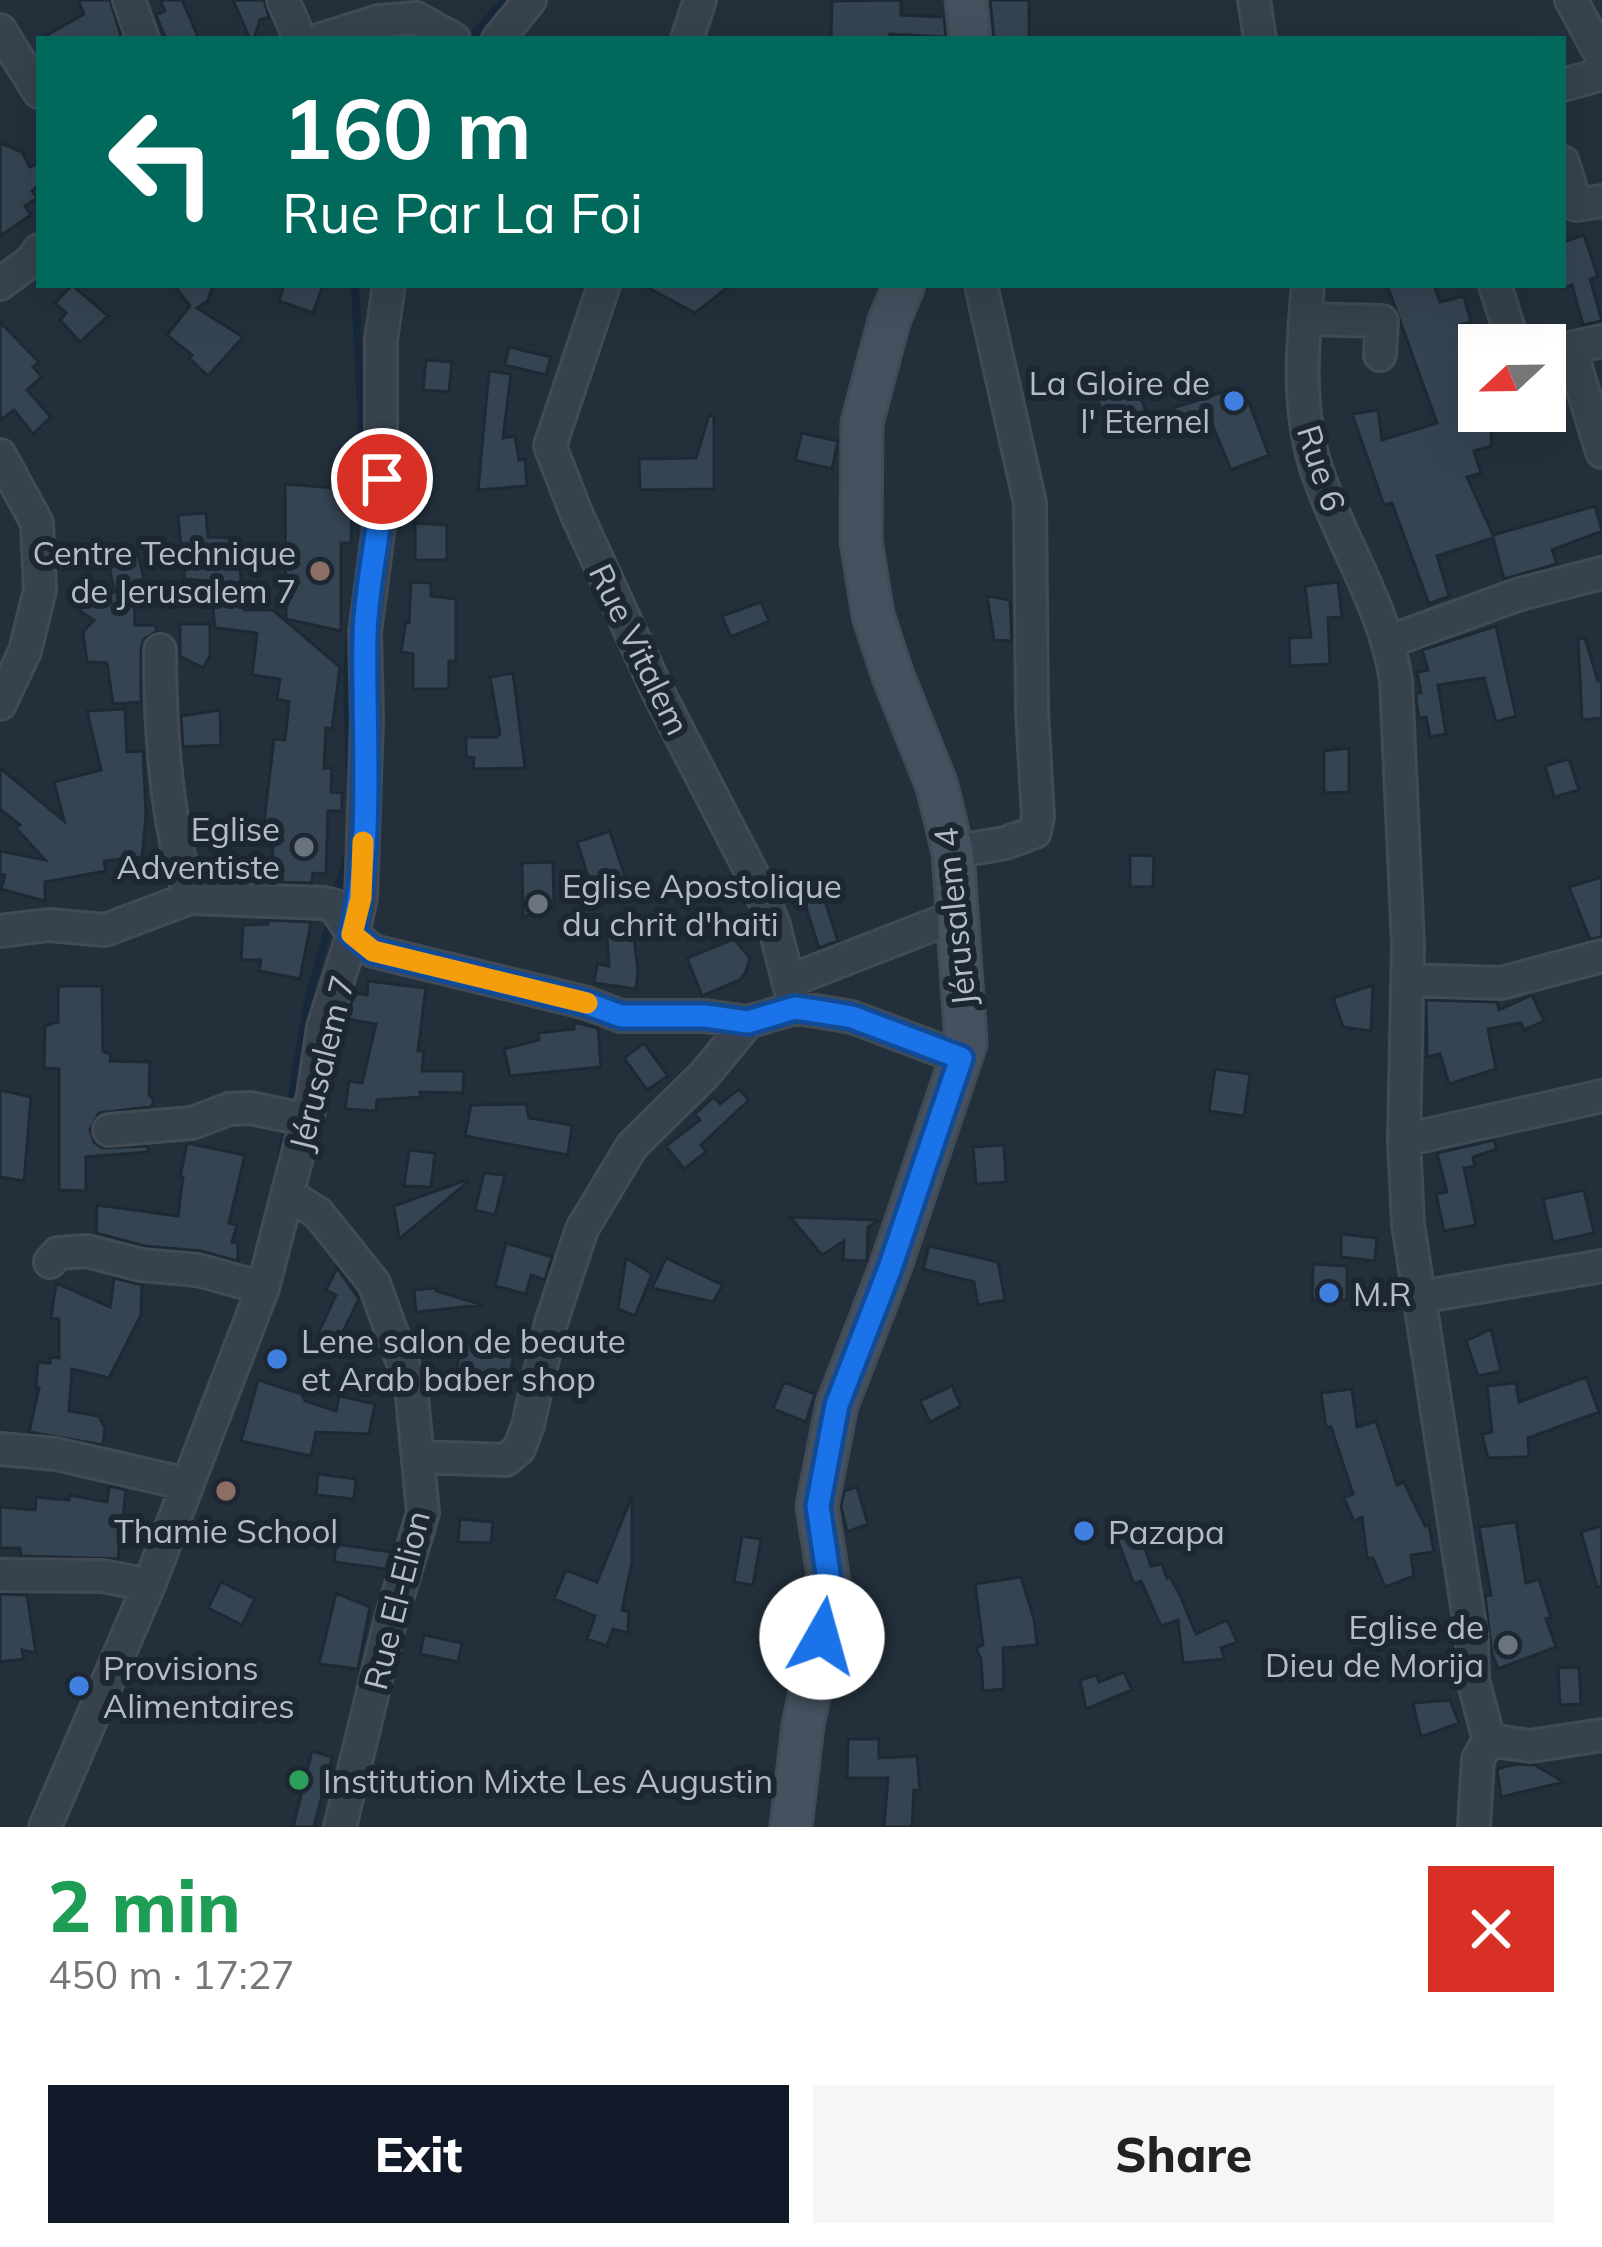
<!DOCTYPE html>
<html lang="en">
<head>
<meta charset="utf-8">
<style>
  body { margin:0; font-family:Mulish,sans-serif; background:#f6f6f6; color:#222; height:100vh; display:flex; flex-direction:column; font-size:45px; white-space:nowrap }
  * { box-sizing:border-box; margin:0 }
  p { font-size:39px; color:#767676 }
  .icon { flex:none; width:66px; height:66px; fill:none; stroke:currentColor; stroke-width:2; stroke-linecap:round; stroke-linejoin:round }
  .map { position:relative; height:1827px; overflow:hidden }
  .details { display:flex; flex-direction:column; background:#fff; flex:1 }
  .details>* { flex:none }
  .banner { position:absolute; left:36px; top:36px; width:1530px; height:252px; border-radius:0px; box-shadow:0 12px 48px #0002; background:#00695c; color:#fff; overflow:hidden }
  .needle { width:78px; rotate:248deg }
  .tools { position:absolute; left:1458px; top:324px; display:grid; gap:24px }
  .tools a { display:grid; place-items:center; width:108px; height:108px; border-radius:0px; background:#fff; box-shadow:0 12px 48px #0002; font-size:60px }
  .pin { position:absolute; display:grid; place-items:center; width:102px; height:102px; color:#fff; margin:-51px; border:6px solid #fff; border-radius:50%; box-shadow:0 3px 12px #0007 }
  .me { position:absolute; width:132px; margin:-66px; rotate:7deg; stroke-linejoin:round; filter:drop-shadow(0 0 9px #0008) }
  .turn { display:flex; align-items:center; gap:42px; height:252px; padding:0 48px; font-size:54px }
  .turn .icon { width:156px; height:156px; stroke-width:2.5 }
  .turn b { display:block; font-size:84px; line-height:102px }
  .round { display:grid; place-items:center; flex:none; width:126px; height:126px; border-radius:0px; background:#f6f6f6 }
  .overview { display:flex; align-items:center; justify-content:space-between; height:204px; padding:0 48px }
  h1 { font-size:72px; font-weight:800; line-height:90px; color:#1e9e55 }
  .button { display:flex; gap:24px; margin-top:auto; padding:24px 48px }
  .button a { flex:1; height:138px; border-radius:0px; background:#111827; color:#fff; font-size:48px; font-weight:800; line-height:138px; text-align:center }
  .button a+a { background:#f6f6f6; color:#222 }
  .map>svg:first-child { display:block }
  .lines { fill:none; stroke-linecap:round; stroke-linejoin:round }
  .stream { stroke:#17283a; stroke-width:8 }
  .building { fill:#354452; stroke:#1e2933; stroke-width:3 }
  .street-casing { stroke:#404b55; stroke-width:36 }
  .secondary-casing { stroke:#404b55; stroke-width:45 }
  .street { stroke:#37424c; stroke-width:30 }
  .secondary { stroke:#45515f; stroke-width:39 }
  .route-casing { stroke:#114b97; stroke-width:30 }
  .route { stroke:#1a73e8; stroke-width:21 }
  .slow { stroke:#f59e0b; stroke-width:21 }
  .shop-dot { fill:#3f7fe0; stroke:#1c2731; stroke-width:4.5 }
  .education-dot { fill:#8d6e63; stroke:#1c2731; stroke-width:4.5 }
  .worship-dot { fill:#6b7280; stroke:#1c2731; stroke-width:4.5 }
  .leisure-dot { fill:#2e9e5b; stroke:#1c2731; stroke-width:4.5 }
  .labels { text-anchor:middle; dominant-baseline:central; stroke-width:12; stroke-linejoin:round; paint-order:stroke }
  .poi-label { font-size:33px; fill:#b3bcc8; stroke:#1c2731; text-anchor:start }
  .street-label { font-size:33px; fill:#b3bcc8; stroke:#1c2731 }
</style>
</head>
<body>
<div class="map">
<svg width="1602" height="1827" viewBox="0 0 1602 1827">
  <rect width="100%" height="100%" fill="#23303c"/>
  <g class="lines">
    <path class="stream" d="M 470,39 L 505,0
      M 355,285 L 366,517
      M 336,897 C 339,882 346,867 348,852 C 356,777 341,702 351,626
      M 290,1108 L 308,1000 L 331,918
      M 281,1157 L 287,1123"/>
  </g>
  <path class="building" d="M 78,0 L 110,0 L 122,39 L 40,39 L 84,14 Z
    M 160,0 L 182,0 L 199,39 L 166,39 L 156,15 L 165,11 Z
    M 233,0 L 264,0 L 269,17 L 260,20 L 254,39 L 250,39 Z
    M 901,0 L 901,15 L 944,17 L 946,37 L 890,34 L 890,39 L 831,39 L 832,1 Z
    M 990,0 L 1029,0 L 1029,39 L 994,39 Z
    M 0,143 L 22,152 L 30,167 L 39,163 L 39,185 L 32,191 L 37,198 L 25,206 L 31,215 L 0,236 Z
    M 1584,235 L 1598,277 L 1590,279 L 1602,321 L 1583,325 L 1572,285 L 1563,288 L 1563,242 Z
    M 72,285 L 108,316 L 80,342 L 60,320 L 66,313 L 55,303 Z
    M 174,285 L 213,285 L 208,301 L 197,308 L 243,337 L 208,376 L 189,358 L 192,355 L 167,335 L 190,306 Z
    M 284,285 L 323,285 L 313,313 L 279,301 Z
    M 643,285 L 731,285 L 695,313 Z
    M 1387,285 L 1434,285 L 1440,302 L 1464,296 L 1471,322 L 1459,325 L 1472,359 L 1462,362 L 1479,411 L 1492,411 L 1491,446 L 1474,451 L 1481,473 L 1467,477 L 1493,535 L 1595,506 L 1602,531 L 1552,550 L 1557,564 L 1504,579 L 1493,538 L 1437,556 L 1449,596 L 1429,604 L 1392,503 L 1384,505 L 1352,414 L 1378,410 L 1382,440 L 1437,423 Z
    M 0,322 L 39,362 L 33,367 L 42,377 L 27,390 L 51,417 L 33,434 L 14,410 L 0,420 Z
    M 509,347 L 551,357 L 546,375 L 505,365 Z
    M 426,360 L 452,362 L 449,392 L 423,390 Z
    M 489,371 L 511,374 L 503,438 L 515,436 L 519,460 L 525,459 L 527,486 L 478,490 Z
    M 1136,385 L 1148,417 L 1108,430 L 1097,398 Z
    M 1238,387 L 1242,401 L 1248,400 L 1269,455 L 1231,470 L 1210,419 L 1181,430 L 1173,408 Z
    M 709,415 L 714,416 L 714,489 L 640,490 L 639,459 L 696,458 Z
    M 802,433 L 838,441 L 832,469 L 795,460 Z
    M 285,484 L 360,490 L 357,508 L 352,507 L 351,543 L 341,543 L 341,631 L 286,619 Z
    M 206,513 L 208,537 L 237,538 L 244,610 L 273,610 L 340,667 L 332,729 L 326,728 L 324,768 L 332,768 L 331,792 L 342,793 L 342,811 L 328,811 L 326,874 L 313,873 L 312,883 L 272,882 L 273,847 L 261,846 L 274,739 L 285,740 L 289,702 L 277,699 L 280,679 L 252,675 L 257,633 L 215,628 L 210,581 L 184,579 L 186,557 L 182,557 L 178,515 Z
    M 415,523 L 447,525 L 447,560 L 415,560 Z
    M 137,550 L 144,579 L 134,581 L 135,625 L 155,625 L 157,631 L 144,639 L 141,649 L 141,702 L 113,704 L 107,663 L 87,662 L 83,632 L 94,620 L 81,612 L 80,595 L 115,592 L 106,555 Z
    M 411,582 L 431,583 L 431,596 L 456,599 L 456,661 L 449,661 L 449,689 L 413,689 L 413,654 L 401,652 L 406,621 L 409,622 Z
    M 1338,582 L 1342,617 L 1328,618 L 1330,664 L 1290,666 L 1289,638 L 1311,637 L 1305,586 Z
    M 987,596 L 1010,600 L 1012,641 L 994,640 Z
    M 761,602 L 769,621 L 731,637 L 722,616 Z
    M 180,624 L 210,624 L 210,656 L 203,668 L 180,656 Z
    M 1496,626 L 1516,716 L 1496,722 L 1484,678 L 1438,685 L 1446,734 L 1430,737 L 1426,717 L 1419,718 L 1416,701 L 1416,693 L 1421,693 L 1417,672 L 1428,670 L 1422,650 Z
    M 1585,638 L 1598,681 L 1602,681 L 1602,718 L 1582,720 L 1578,639 Z
    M 513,673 L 525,768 L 473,769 L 474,758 L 466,757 L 466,737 L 497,737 L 500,734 L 490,677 Z
    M 125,709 L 127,752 L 143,751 L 146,815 L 142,857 L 104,861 L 106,871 L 45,882 L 45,901 L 1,889 L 5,875 L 0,874 L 0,851 L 45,860 L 16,828 L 20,825 L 0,809 L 0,768 L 64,821 L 54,782 L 101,770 L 87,711 Z
    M 220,710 L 221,745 L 183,747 L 181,716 Z
    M 1349,748 L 1349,792 L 1324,793 L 1324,751 Z
    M 1569,759 L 1579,790 L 1554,797 L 1545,766 Z
    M 610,831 L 627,883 L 593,892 L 577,842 Z
    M 1130,855 L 1154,856 L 1153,887 L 1130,887 Z
    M 553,862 L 554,907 L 523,917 L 522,863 Z
    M 1602,877 L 1602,937 L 1590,939 L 1569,887 Z
    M 823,895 L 838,941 L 819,948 L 803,898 Z
    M 268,920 L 311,922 L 300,979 L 259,971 L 261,960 L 241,960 L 243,925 L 268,924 Z
    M 632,922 L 638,970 L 636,989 L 594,983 L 597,964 L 609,966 L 606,923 Z
    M 734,939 L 750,958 L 746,971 L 740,980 L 702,996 L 687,958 Z
    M 368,981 L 426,988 L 418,1051 L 424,1051 L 422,1071 L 464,1071 L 463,1093 L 420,1092 L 421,1097 L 377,1100 L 376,1111 L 345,1109 L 349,1081 L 362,1083 L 376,1024 L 346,1019 L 355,993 L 367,995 Z
    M 1373,985 L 1371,1031 L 1343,1027 L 1333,998 Z
    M 58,986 L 102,986 L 103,1051 L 111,1055 L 110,1061 L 150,1062 L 149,1094 L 154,1101 L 151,1107 L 99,1113 L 90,1130 L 94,1142 L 102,1148 L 148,1146 L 148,1152 L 86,1157 L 86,1191 L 59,1190 L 59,1069 L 44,1068 L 45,1026 L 58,1022 Z
    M 1532,995 L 1544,1021 L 1524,1030 L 1521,1023 L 1488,1029 L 1496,1069 L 1449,1084 L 1440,1054 L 1427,1057 L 1426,1000 L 1497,1002 L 1499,1010 Z
    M 573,1022 L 598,1028 L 601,1067 L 510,1076 L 504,1049 L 539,1040 L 538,1033 L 574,1029 Z
    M 644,1043 L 668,1076 L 647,1090 L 624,1058 Z
    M 1215,1069 L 1250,1074 L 1244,1116 L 1209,1111 Z
    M 739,1089 L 749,1100 L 701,1145 L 706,1152 L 684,1169 L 666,1146 L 700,1120 L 695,1114 L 714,1097 L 720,1104 Z
    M 0,1090 L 31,1097 L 24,1181 L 0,1177 Z
    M 526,1104 L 529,1118 L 572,1125 L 568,1155 L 465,1136 L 471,1105 Z
    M 1494,1140 L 1497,1149 L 1473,1157 L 1475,1166 L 1464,1168 L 1476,1225 L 1444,1231 L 1436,1194 L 1447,1192 L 1437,1153 Z
    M 187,1143 L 245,1155 L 229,1223 L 237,1225 L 232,1242 L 238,1243 L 238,1261 L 200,1251 L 144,1246 L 96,1233 L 97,1205 L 178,1216 L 183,1177 L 180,1177 Z
    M 1004,1145 L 1006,1182 L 976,1184 L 973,1147 Z
    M 409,1150 L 435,1153 L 431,1187 L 404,1186 Z
    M 484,1173 L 505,1175 L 495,1215 L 475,1210 Z
    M 466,1180 L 468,1182 L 399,1239 L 394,1206 Z
    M 1584,1190 L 1594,1233 L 1553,1242 L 1543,1199 Z
    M 790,1217 L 879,1220 L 868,1227 L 867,1261 L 843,1260 L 844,1241 L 822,1255 Z
    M 1341,1234 L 1377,1238 L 1375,1261 L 1341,1257 Z
    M 506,1243 L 552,1257 L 545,1280 L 531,1275 L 526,1294 L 495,1286 Z
    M 929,1246 L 998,1262 L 1005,1300 L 978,1305 L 974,1282 L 923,1269 Z
    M 626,1258 L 652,1274 L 635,1316 L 618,1309 Z
    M 666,1258 L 723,1285 L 713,1302 L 652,1288 Z
    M 1313,1264 L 1347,1266 L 1347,1300 L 1312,1299 Z
    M 337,1268 L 359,1299 L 336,1346 L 317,1336 L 336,1295 L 326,1290 Z
    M 114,1278 L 142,1285 L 141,1315 L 109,1378 L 72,1369 L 69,1411 L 99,1416 L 105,1428 L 103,1445 L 29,1432 L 39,1388 L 36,1388 L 38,1362 L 50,1363 L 50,1357 L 59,1358 L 59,1319 L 51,1318 L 56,1283 L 110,1307 Z
    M 436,1288 L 436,1291 L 483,1305 L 416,1312 L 414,1290 Z
    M 1491,1329 L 1501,1371 L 1478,1376 L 1466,1341 Z
    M 462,1342 L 514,1349 L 509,1387 L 455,1378 Z
    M 1586,1377 L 1599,1412 L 1528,1438 L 1529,1457 L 1488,1458 L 1482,1434 L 1492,1432 L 1487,1386 L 1516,1383 L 1519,1402 Z
    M 258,1380 L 302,1394 L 305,1401 L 336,1411 L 339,1396 L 375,1404 L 369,1434 L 316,1432 L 311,1456 L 241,1441 Z
    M 784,1382 L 815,1394 L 806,1422 L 773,1409 Z
    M 952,1386 L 961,1406 L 930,1422 L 920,1401 Z
    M 1352,1389 L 1357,1427 L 1376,1421 L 1397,1485 L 1404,1482 L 1425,1526 L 1429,1525 L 1434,1552 L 1411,1555 L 1414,1576 L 1385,1587 L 1373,1558 L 1367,1558 L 1362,1517 L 1354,1521 L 1344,1498 L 1353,1494 L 1331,1427 L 1326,1427 L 1321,1393 Z
    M 318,1474 L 356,1479 L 354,1499 L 316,1495 Z
    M 109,1486 L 126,1490 L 118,1559 L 21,1556 L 20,1548 L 0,1548 L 0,1507 L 35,1510 L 36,1497 L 69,1500 L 69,1495 L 107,1502 Z
    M 857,1487 L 868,1524 L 847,1532 L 841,1506 L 844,1491 Z
    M 632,1496 L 632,1562 L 622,1610 L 629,1612 L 628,1633 L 613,1629 L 607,1646 L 587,1639 L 595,1616 L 554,1599 L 566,1570 L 597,1582 Z
    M 460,1519 L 493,1522 L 491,1543 L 458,1542 Z
    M 1516,1522 L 1526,1583 L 1539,1579 L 1551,1618 L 1546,1619 L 1556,1647 L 1498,1669 L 1492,1654 L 1485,1596 L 1491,1595 L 1479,1527 Z
    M 1137,1523 L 1151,1566 L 1162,1564 L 1167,1578 L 1170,1577 L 1180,1595 L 1196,1634 L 1227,1620 L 1237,1642 L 1221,1648 L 1225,1659 L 1183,1663 L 1178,1620 L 1161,1626 L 1141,1581 L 1134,1584 L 1119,1544 L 1115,1529 Z
    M 1602,1526 L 1602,1586 L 1597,1587 L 1581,1532 Z
    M 742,1536 L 761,1539 L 753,1585 L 734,1582 Z
    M 336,1544 L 391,1552 L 386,1569 L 334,1562 Z
    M 1021,1577 L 1034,1619 L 1037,1645 L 1003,1648 L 1004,1689 L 983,1691 L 981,1659 L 976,1648 L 983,1645 L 975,1584 Z
    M 221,1582 L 255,1599 L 242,1625 L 208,1608 Z
    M 336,1593 L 370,1607 L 358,1669 L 319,1664 Z
    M 0,1594 L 27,1595 L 36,1653 L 22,1650 L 24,1659 L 0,1662 Z
    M 424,1635 L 462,1643 L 458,1662 L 420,1654 Z
    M 1579,1667 L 1581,1704 L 1560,1705 L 1558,1668 Z
    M 1124,1672 L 1132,1690 L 1086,1709 L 1080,1680 L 1097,1675 L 1099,1682 Z
    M 1450,1700 L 1459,1723 L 1421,1737 L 1413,1703 Z
    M 848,1739 L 879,1739 L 879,1758 L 917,1756 L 920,1790 L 914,1790 L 912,1827 L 884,1827 L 888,1778 L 847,1778 Z
    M 312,1751 L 332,1757 L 314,1827 L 293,1827 Z
    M 1516,1764 L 1535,1765 L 1564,1782 L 1501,1797 L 1497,1769 Z"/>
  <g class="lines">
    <g class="street-casing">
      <path id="street" d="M 129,0 L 143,39
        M 283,0 L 300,39
        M 1254,0 L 1260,39
        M 1571,0 L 1602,57
        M 0,30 L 39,92
        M 322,39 L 379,21 L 416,18 L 454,39
        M 498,39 L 530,0
        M 687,39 L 700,0
        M 1563,85 L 1602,74
        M 1563,162 L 1576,205 L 1602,201
        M 0,284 L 31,261 L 39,250
        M 604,285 L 550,446 L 577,515 L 659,694 L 758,885 L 774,925 L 795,1008
        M 1308,285 C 1302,348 1297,410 1317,471 C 1341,543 1385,606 1396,681 L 1408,944 L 1404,1140 L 1408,1224 L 1472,1639 L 1473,1680 L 1489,1740 L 1478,1759 L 1474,1827
        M 1495,285 L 1514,345
        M 1305,319 L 1382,321 L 1380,355
        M 1602,341 L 1570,348 L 1602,452
        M 0,455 L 37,523 L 40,590 L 25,651 L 0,704
        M 1390,641 L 1520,594 L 1602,573
        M 160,650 C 160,733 166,819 190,898
        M 953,852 L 1005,843 L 1035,832 L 1038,817 L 1032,710 L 1030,503 L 981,285
        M 0,931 L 49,925 L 105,930 L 190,898 L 324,903 L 333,905 L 353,934 L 373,951 L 587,1003 L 621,1016 L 705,1016 L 748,1022 L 795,1008 L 822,1012 L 852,1017 L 961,1058
        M 1407,980 L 1501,983 L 1602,956
        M 789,981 L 956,916
        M 109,1130 L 192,1123 L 229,1109 L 251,1108 L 307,1120
        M 1404,1140 L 1602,1096
        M 289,1195 L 318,1213 L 374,1283 L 411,1386 L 423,1513 L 390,1622 L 340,1827
        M 50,1262 L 58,1253 L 87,1251 L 141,1265 L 198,1270 L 263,1288
        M 1420,1297 L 1602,1266
        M 0,1449 L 56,1454 L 187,1484
        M 418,1457 L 506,1460 L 519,1449 L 528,1425 L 551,1323 L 582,1229 L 632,1146 L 704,1075 L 748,1022
        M 0,1575 L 102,1576 L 149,1585
        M 1489,1740 L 1530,1746 L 1602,1735
        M 45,1827 L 149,1585 L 263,1288 L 313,1095 L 323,1027 L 353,934 L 361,898 L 367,719 L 365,632 L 381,511 L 381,340 L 389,285"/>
    </g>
    <g class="secondary-casing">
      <path id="secondary" d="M 966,0 L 970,39
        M 791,1827 L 803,1725 L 831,1594 L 817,1506 L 837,1405 L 890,1268 L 966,1043 L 953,852 L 937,786 L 893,676 L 873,615 L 861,541 L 862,423 L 889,321 L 904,285"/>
    </g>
    <use href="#street" class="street"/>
    <use href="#secondary" class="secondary"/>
  </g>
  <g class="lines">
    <g class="route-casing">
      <path id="route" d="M 382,479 C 381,532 366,584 365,636 C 363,735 374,838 352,934 L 373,951 L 586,1003 L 621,1016 L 705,1016 L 748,1022 L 795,1008 L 822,1012 L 852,1017 L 961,1058 L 890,1268 L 837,1405 L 818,1506 L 831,1594 L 822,1637"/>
    </g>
    <use href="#route" class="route"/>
    <path class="slow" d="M 363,842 L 361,898 L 352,934 L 373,951 L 587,1003"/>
  </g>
  <g class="shop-dot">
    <circle cx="1234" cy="401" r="12"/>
    <circle cx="1329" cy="1293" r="12"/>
    <circle cx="277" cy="1359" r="12"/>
    <circle cx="1084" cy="1531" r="12"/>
    <circle cx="79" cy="1686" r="12"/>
  </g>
  <g class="education-dot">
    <circle cx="320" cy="571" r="12"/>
    <circle cx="226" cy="1491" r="12"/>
  </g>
  <g class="worship-dot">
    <circle cx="304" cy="847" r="12"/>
    <circle cx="538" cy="904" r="12"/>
    <circle cx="1508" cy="1645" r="12"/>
  </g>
  <circle class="leisure-dot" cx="299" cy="1780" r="12"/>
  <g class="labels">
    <g class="poi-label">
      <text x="1210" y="382" text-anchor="end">La Gloire de<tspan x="1210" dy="38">l' Eternel</tspan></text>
      <text x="296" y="552" text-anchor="end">Centre Technique<tspan x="296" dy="38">de Jerusalem 7</tspan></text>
      <text x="280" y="828" text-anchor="end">Eglise<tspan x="280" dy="38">Adventiste</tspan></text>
      <text x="562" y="885">Eglise Apostolique<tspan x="562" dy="38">du chrit d'haiti</tspan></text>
      <text x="1353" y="1293">M.R</text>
      <text x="301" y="1340">Lene salon de beaute<tspan x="301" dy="38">et Arab baber shop</tspan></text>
      <text x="226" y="1530" text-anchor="middle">Thamie School</text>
      <text x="1108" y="1531">Pazapa</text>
      <text x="1484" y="1626" text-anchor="end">Eglise de<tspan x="1484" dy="38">Dieu de Morija</tspan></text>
      <text x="103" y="1667">Provisions<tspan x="103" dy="38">Alimentaires</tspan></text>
      <text x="323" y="1780">Institution Mixte Les Augustin</text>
    </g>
    <g class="street-label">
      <text transform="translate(1322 468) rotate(72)">Rue 6</text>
      <text transform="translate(640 649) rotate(64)">Rue Vitalem</text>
      <text transform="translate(954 917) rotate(-96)">Jérusalem 4</text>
      <text transform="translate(321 1063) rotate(-76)">Jérusalem 7</text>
      <text transform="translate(396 1600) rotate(-76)">Rue El-Elion</text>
    </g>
  </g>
</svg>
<div class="tools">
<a><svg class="needle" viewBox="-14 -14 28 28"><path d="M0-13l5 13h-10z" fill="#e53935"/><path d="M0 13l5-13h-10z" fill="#767676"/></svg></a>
</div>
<div class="pin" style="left:382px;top:479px;background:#d93025"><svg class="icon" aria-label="arrive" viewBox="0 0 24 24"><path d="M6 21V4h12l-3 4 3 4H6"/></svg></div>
<svg class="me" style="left:822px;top:1637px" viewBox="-20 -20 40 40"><circle r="19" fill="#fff"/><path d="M0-13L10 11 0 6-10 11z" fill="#1a73e8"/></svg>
<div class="banner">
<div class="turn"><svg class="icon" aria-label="left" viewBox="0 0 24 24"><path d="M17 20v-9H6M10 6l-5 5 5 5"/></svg><div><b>160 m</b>Rue Par La Foi</div></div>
</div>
</div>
<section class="details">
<div class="overview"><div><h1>2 min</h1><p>450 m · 17:27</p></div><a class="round" style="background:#d93025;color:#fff"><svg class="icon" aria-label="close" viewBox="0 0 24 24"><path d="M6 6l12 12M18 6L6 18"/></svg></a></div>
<div class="button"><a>Exit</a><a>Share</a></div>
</section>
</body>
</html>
